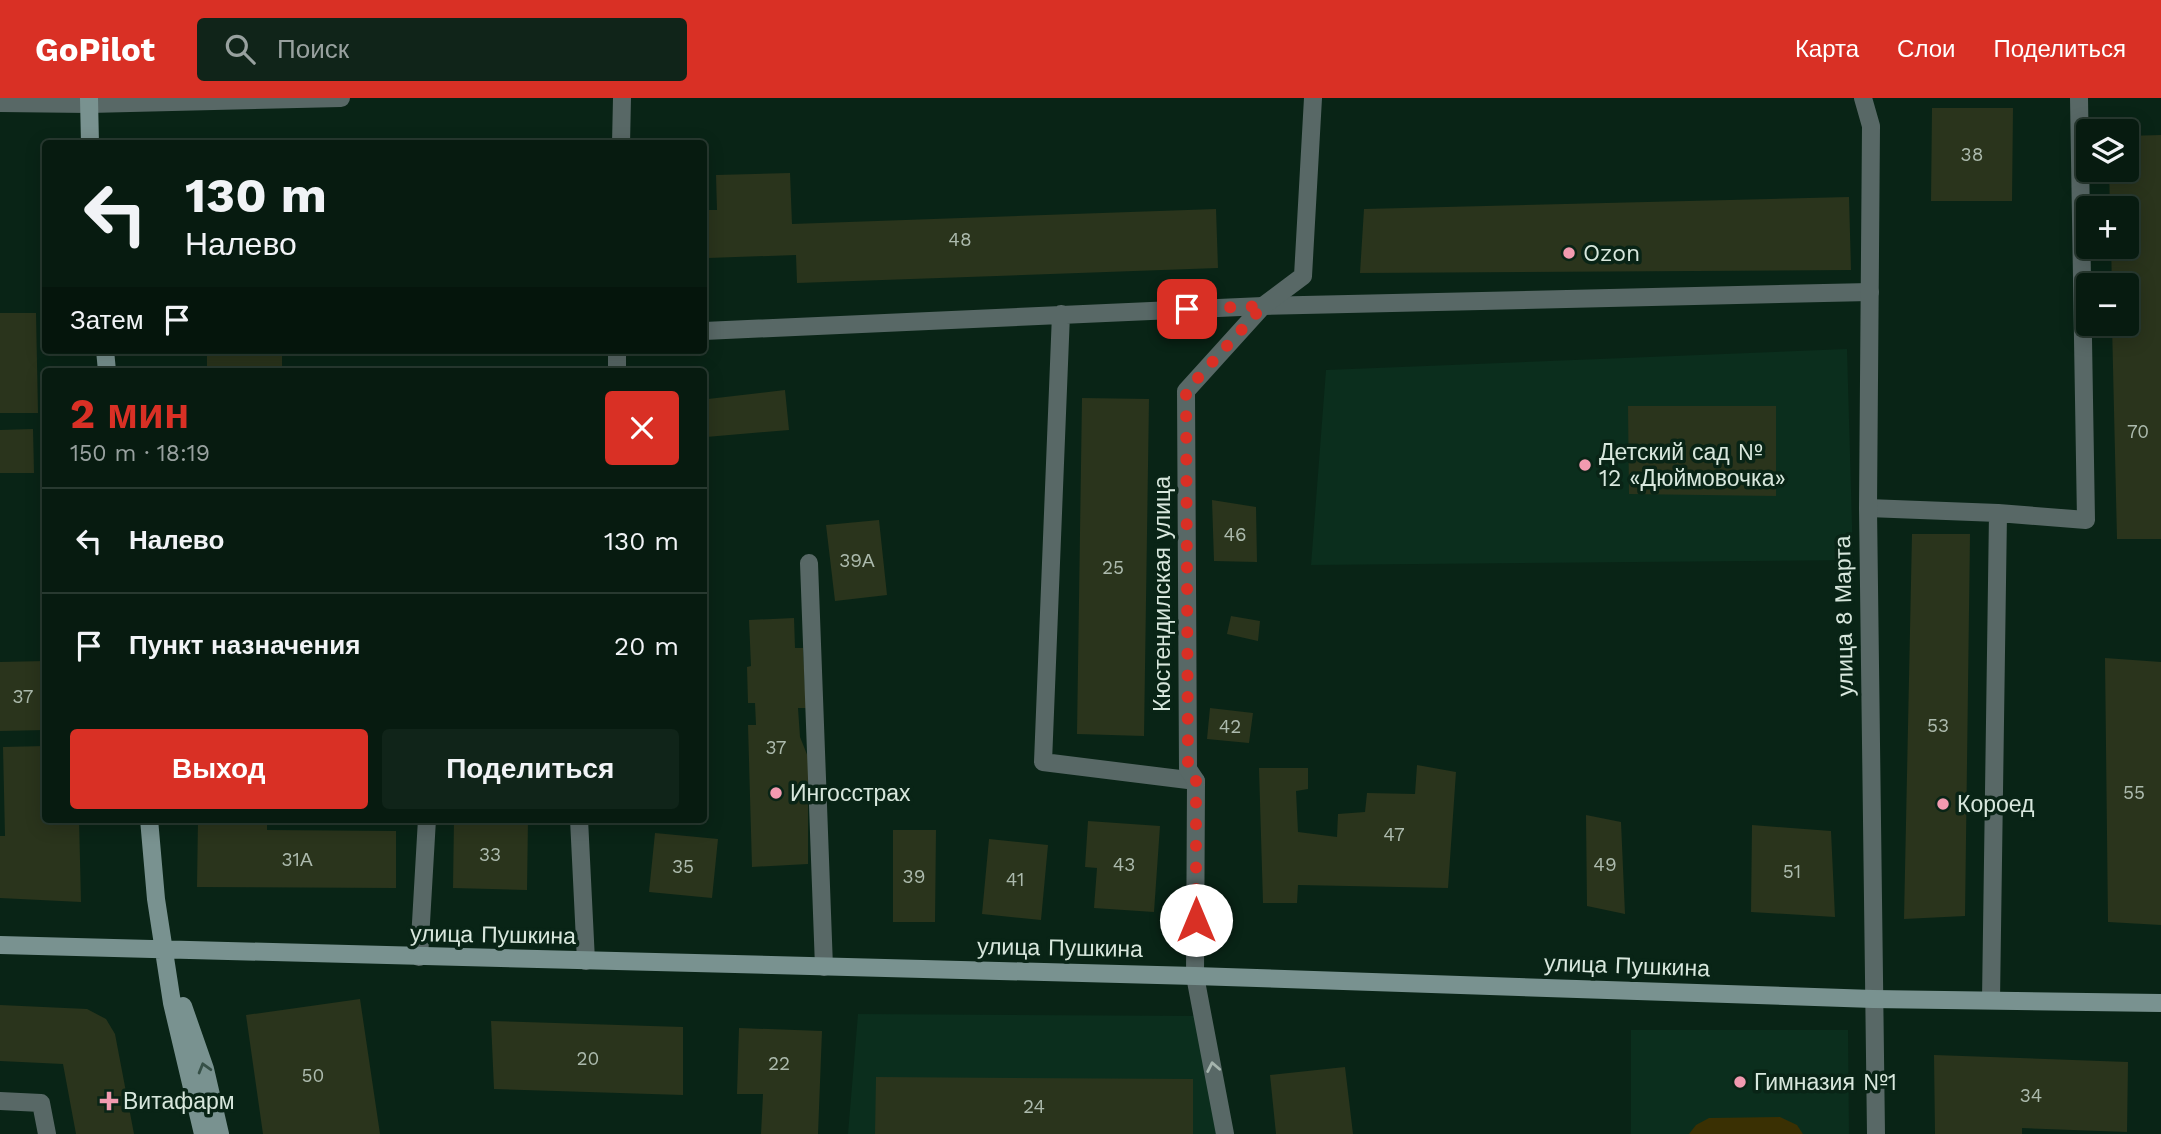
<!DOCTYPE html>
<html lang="ru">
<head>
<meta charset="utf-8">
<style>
  body { margin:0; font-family:"Work Sans",sans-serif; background:#102419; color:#f1f3f6; height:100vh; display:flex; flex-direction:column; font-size:26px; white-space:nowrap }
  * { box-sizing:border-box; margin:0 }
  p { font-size:23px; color:#98a19f }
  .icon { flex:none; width:38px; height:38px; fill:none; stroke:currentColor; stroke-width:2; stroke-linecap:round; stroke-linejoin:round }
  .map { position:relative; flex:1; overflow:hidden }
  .side { position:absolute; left:42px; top:270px; width:665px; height:455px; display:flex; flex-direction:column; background:#071b10; border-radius:7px; box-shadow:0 4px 18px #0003,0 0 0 2px #283930 }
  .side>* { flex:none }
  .hud { position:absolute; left:42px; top:42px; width:665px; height:214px; border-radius:7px; box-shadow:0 4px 18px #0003,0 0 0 2px #283930; background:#071b10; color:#f1f3f6; overflow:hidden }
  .buttons { position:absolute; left:2076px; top:21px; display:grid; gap:14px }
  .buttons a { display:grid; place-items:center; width:63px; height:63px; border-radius:7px; background:#071b10; box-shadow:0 4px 18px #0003,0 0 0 2px #283930; font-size:35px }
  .pin { position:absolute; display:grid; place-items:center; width:60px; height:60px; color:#fff; margin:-30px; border-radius:14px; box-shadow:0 4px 10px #0006 }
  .me { position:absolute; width:77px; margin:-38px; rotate:0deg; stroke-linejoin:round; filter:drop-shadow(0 0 5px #0008) }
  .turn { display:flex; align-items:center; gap:24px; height:147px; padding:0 28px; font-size:32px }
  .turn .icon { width:91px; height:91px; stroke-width:2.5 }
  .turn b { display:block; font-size:49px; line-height:60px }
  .then { display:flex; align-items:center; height:66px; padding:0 28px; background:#0003; gap:14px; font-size:26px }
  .round { display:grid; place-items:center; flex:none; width:74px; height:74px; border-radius:7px; background:#102419 }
  .summary { display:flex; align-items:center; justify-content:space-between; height:119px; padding:0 28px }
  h1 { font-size:42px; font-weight:700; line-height:52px; color:#d93025 }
  .primary-button { display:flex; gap:14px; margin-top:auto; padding:14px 28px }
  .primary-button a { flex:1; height:80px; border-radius:7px; background:#d93025; color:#fff; font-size:28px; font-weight:700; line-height:80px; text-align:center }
  .primary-button a+a { background:#102419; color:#f1f3f6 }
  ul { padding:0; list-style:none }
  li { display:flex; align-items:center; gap:21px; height:105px; padding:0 28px; border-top:2px solid #283930 }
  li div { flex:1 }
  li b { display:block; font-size:26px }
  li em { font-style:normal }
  header { display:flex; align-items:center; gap:42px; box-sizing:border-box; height:98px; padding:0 35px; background:#d93025; color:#fff }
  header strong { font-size:33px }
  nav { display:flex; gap:38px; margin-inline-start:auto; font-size:24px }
  .search { width:490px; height:63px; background:#102419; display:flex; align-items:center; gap:18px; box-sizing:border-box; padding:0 24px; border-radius:7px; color:#98a19f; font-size:26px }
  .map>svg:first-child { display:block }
  .built { fill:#0b2e1d }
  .green { fill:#3a3003 }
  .building { fill:#2a341c }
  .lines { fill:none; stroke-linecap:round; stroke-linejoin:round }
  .service { stroke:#586866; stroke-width:18 }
  .minor { stroke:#586866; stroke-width:18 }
  .tertiary { stroke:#586866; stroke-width:18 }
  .secondary { stroke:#799290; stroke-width:18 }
  .oneway { stroke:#a5b4ad }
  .oneway2 { stroke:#365047 }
  .route { stroke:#d93025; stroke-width:12; stroke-dasharray:0 21.6 }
  .poi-dot { fill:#f29ab0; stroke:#092416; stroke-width:2.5 }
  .labels { text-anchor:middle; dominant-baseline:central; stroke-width:7; stroke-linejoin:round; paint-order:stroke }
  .number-label { font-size:19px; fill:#acbaad }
  .poi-label { font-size:23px; fill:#d8e7dd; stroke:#092416; text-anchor:start }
  .street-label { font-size:23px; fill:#d8e7dd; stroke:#092416 }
</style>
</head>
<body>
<header>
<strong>GoPilot</strong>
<div class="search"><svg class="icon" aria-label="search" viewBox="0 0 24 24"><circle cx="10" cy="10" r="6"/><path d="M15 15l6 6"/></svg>Поиск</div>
<nav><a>Карта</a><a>Слои</a><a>Поделиться</a></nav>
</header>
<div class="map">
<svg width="2161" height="1036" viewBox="0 0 2161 1036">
  <rect width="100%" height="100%" fill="#092416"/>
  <path class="built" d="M 1847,251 L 1853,462 L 1311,467 L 1326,272 Z
    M 858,916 L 1205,918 L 1220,1036 L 848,1036 Z
    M 1631,932 L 1848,932 L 1849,1036 L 1631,1036 Z"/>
  <path class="green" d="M 1780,1019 L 1797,1027 L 1803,1036 L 1689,1036 L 1696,1027 L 1709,1020 Z"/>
  <path class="building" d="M 1932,10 L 2013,10 L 2012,103 L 1931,103 Z
    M 2161,37 L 2161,441 L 2117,441 L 2112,226 L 2126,226 L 2126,187 L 2112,187 L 2111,149 L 2126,149 L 2126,110 L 2110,110 L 2109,72 L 2126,72 L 2126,38 Z
    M 790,75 L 792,126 L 1216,111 L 1218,170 L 797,185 L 796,157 L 708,160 L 709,204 L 704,204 L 704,112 L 717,112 L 716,77 Z
    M 1849,99 L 1851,172 L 1360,175 L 1364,111 Z
    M 0,215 L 36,215 L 38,315 L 0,315 Z
    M 207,252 L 282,252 L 282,273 L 207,273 Z
    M 704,273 L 706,273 L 708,301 L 785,292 L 789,332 L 706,339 L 706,317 L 704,317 Z
    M 1082,300 L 1149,301 L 1144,638 L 1077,636 Z
    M 1628,308 L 1776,308 L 1776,398 L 1629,396 Z
    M 33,331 L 34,375 L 0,375 L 0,332 Z
    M 1212,402 L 1256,409 L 1257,464 L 1214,463 Z
    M 879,422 L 887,497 L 835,503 L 826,427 Z
    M 1912,436 L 1970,436 L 1965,818 L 1904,821 Z
    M 1231,518 L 1260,523 L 1258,543 L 1227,536 Z
    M 794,520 L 795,550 L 803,550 L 806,610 L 798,610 L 800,639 L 808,659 L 808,766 L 752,769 L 748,627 L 756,627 L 755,605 L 748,605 L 747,569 L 751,568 L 749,522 Z
    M 2105,560 L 2161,564 L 2161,827 L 2108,824 Z
    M 46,563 L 46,632 L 0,633 L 0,564 Z
    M 1210,610 L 1253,615 L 1249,645 L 1207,641 Z
    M 46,648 L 46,721 L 79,721 L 81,804 L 0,800 L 0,738 L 5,738 L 3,649 Z
    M 1417,667 L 1456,674 L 1448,790 L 1298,787 L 1297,805 L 1263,805 L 1259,670 L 1308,670 L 1308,691 L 1296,693 L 1298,734 L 1337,739 L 1338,716 L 1365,714 L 1367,695 L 1415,696 Z
    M 1586,717 L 1621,724 L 1625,816 L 1587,808 Z
    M 198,721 L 267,721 L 267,732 L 396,733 L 396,790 L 197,789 Z
    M 454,721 L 528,721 L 527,792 L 453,790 Z
    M 1088,723 L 1160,728 L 1154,814 L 1094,810 L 1097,770 L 1085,769 Z
    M 1752,727 L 1831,733 L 1835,819 L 1751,814 Z
    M 893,732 L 936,732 L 935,824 L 893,824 Z
    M 655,735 L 718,741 L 712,800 L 649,794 Z
    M 989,741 L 1048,747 L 1041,822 L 982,816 Z
    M 360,901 L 380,1036 L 263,1036 L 246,917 Z
    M 0,907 L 87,911 L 106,921 L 115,936 L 134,1036 L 76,1036 L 63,966 L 0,963 Z
    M 491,923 L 683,929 L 683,997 L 494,991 Z
    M 739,930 L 822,933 L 818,1036 L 761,1036 L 763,996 L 737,996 Z
    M 1934,957 L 2128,964 L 2127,1034 L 2022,1030 L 2022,1036 L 1935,1036 Z
    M 1345,969 L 1353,1036 L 1276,1036 L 1270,977 Z
    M 876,979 L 1193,981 L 1193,1036 L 875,1036 Z"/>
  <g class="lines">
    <path class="service" d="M 621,46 L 622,0
      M 1061,216 L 1043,664 L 1196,683
      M 704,233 L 1263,208 L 1870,194
      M 617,273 L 617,252
      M 1868,410 L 1998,415
      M 809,465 L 824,869
      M 579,721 L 586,863
      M 419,859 L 427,721
      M 1991,902 L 1998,415 L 2086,422 L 2079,0
      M 0,1003 L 41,1005 L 47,1036"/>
    <path class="minor" d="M 1195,878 L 1196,683 L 1188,671 L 1186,293 L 1263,208 L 1303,178 L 1313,0"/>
    <path class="tertiary" d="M 1863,0 L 1871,28 L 1868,410 L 1876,1036
      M 0,5 L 89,6 L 341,0
      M 1195,878 L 1225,1036"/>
    <path class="secondary" d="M 89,0 L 90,46
      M 105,252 L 107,273
      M 149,721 L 156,801 L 172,905 L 203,1036
      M 0,847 L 1195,878 L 1873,901 L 2161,905
      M 183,908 L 205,971 L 220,1036"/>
  </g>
  <defs><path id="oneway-chevron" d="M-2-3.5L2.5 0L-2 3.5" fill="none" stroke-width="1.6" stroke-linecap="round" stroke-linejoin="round" transform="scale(1.75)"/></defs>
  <use class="oneway" href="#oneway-chevron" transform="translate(1213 969) rotate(-101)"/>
  <use class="oneway2" href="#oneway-chevron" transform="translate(204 970) rotate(-106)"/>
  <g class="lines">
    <path class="route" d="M 1187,211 L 1263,208 L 1186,293 L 1188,671 L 1196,683 L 1196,822"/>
  </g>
  <g class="poi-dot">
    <circle cx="1569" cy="155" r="7"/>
    <circle cx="1585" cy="367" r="7"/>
    <circle cx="776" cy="695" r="7"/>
    <circle cx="1943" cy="706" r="7"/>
    <circle cx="1740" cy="984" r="7"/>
    <path d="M105.5 992.5h7v7h7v7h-7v7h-7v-7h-7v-7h7z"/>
  </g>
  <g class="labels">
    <g class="number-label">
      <text x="1972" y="56">38</text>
      <text x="960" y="141">48</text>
      <text x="2138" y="333">70</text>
      <text x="1235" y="436">46</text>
      <text x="857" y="462">39А</text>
      <text x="1113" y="469">25</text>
      <text x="23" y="598">37</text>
      <text x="1938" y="627">53</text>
      <text x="1230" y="628">42</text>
      <text x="776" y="649">37</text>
      <text x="2134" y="694">55</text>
      <text x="1394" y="736">47</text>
      <text x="490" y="756">33</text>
      <text x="297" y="761">31А</text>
      <text x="1124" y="766">43</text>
      <text x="1605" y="766">49</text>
      <text x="683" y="768">35</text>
      <text x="1792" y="773">51</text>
      <text x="914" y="778">39</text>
      <text x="1015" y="781">41</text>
      <text x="588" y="960">20</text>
      <text x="779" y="965">22</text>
      <text x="313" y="977">50</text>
      <text x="2031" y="997">34</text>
      <text x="1034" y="1008">24</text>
    </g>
    <g class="poi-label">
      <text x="1583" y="155">Ozon</text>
      <text x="1599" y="354">Детский сад №<tspan x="1599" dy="26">12 «Дюймовочка»</tspan></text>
      <text x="790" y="695">Ингосстрах</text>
      <text x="1957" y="706">Короед</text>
      <text x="1754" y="984">Гимназия №1</text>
      <text x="123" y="1003">Витафарм</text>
    </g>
    <g class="street-label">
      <text transform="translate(1162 496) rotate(-90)">Кюстендилская улица</text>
      <text transform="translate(1844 518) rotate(-91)">улица 8 Марта</text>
      <text transform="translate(493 837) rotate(1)">улица Пушкина</text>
      <text transform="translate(1060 850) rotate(1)">улица Пушкина</text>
      <text transform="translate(1627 868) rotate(2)">улица Пушкина</text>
    </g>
  </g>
</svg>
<div class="buttons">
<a><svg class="icon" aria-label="layers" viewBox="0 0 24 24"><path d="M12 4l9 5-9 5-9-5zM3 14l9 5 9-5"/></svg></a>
<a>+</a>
<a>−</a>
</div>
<div class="pin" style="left:1187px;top:211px;background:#d93025"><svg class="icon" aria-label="arrive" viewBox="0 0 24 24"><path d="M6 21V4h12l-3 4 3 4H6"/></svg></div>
<svg class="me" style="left:1196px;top:822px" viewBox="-20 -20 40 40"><circle r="19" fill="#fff"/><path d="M0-13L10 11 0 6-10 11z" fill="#d93025"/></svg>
<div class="hud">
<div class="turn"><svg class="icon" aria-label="left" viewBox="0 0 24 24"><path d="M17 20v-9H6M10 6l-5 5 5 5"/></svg><div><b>130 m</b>Налево</div></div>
<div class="then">Затем<svg class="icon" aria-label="arrive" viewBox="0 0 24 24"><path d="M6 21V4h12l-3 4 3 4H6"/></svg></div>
</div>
<section class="side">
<div class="summary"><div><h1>2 мин</h1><p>150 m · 18:19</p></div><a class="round" style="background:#d93025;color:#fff"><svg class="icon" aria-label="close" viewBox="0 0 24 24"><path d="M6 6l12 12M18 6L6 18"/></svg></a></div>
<ul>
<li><svg class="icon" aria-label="left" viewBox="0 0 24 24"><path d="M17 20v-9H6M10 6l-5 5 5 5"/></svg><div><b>Налево</b></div><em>130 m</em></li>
<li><svg class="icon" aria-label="arrive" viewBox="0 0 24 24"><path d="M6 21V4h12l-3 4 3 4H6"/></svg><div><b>Пункт назначения</b></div><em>20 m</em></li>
</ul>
<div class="primary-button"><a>Выход</a><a>Поделиться</a></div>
</section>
</div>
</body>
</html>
